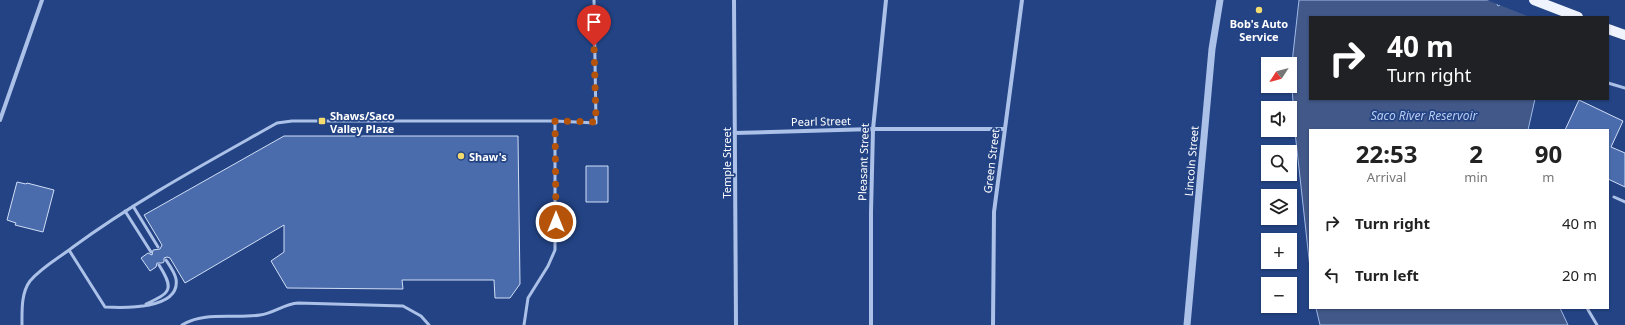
<!DOCTYPE html>
<html lang="en">
<head>
<meta charset="utf-8">
<style>
  body { margin:0; font-family:"Noto Sans",sans-serif; background:#f6f6f6; color:#222; height:100vh; display:flex; flex-direction:column; font-size:15px; white-space:nowrap }
  * { box-sizing:border-box; margin:0 }
  p { font-size:13px; color:#767676 }
  .icon { flex:none; width:22px; height:22px; fill:none; stroke:currentColor; stroke-width:2; stroke-linecap:round; stroke-linejoin:round }
  .map { position:relative; flex:1; overflow:hidden }
  .panel { position:absolute; left:1309px; top:129px; width:300px; height:180px; display:flex; flex-direction:column; background:#fff; border-radius:0px; box-shadow:0 1px 3px #0004 }
  .panel>* { flex:none }
  .hud { position:absolute; left:1309px; top:16px; width:300px; height:84px; border-radius:0px; box-shadow:0 1px 3px #0004; background:#202124; color:#fff; overflow:hidden }
  .needle { width:26px; rotate:234deg }
  .fabs { position:absolute; left:1261px; top:57px; display:grid; gap:8px }
  .fabs a { display:grid; place-items:center; width:36px; height:36px; border-radius:0px; background:#fff; box-shadow:0 1px 3px #0004; font-size:20px }
  .pin { position:absolute; display:grid; place-items:center; width:34px; height:34px; color:#fff; margin:-41px -17px; border-radius:50% 50% 50% 0; rotate:-45deg; box-shadow:0 0 4px #0007 }
  .pin .icon { rotate:45deg }
  .me { position:absolute; width:44px; margin:-22px; rotate:0deg; stroke-linejoin:round; filter:drop-shadow(0 0 3px #0008) }
  .turn { display:flex; align-items:center; gap:14px; height:84px; padding:0 12px; font-size:18px }
  .turn .icon { width:52px; height:52px; stroke-width:2.5 }
  .turn b { display:block; font-size:28px; line-height:34px }
  .eta { display:flex; justify-content:space-evenly; align-items:center; height:68px; text-align:center }
  .eta b { font-size:24px; font-weight:700; line-height:28px }
  ul { padding:0; list-style:none }
  li { display:flex; align-items:center; gap:12px; height:52px; padding:0 12px }
  li div { flex:1 }
  li b { display:block; font-size:15px }
  li em { font-style:normal }
  .map>svg:first-child { display:block }
  .water { fill:#415888; stroke:#a0bae9 }
  .pier { fill:#234384 }
  .building { fill:#4b6cac; stroke:#d0ddf6 }
  .lines { fill:none; stroke-linecap:round; stroke-linejoin:round }
  .service { stroke:#acc1e8; stroke-width:3 }
  .minor { stroke:#acc1e8; stroke-width:4 }
  .tertiary { stroke:#acc1e8; stroke-width:7 }
  .primary { stroke:#eef3fe; stroke-width:10 }
  .route { stroke:#b45309; stroke-width:7; stroke-dasharray:0 12.6 }
  .poi-dot { fill:#f4db6e; stroke:#234384; stroke-width:1.5 }
  .labels { text-anchor:middle; dominant-baseline:central; stroke-width:3.5; stroke-linejoin:round; paint-order:stroke }
  .poi-label { font-size:11px; font-weight:bold; fill:#fff; stroke:#234384; text-anchor:start }
  .street-label { font-size:11px; fill:#fff; stroke:#234384 }
  .water-label { font-size:12px; font-style:italic; fill:#b7cbf0; stroke:#234384 }
</style>
</head>
<body>
<div class="map">
<svg width="1625" height="325" viewBox="0 0 1625 325">
  <rect width="100%" height="100%" fill="#234384"/>
  <path class="water" d="M 1299,0 L 1499,0 L 1497,5 L 1499,6 L 1502,0 L 1545,17 L 1310,17 L 1310,99 L 1535,99 L 1528,130 L 1310,130 L 1310,268 L 1295,132 L 1291,72 Z
    M 1316,308 L 1560,308 L 1568,325 L 1320,325 Z"/>
  <path class="pier" d="M 1487,0 L 1552,0 L 1547,17 L 1530,17 Z"/>
  <path class="building" d="M 1579,100 L 1623,121 L 1611,147 L 1625,153 L 1625,187 L 1608,179 L 1608,130 L 1565,130 Z
    M 284,136 L 518,136 L 520,284 L 510,298 L 495,298 L 494,280 L 402,280 L 403,289 L 287,288 L 271,261 L 284,252 L 284,225 L 185,283 L 170,258 L 167,257 L 164,258 L 164,262 L 162,263 L 157,263 L 156,267 L 150,271 L 141,258 L 148,253 L 152,255 L 153,250 L 160,249 L 162,245 L 144,215 Z
    M 586,166 L 608,166 L 608,202 L 586,202 Z
    M 17,182 L 26,184 L 27,183 L 54,190 L 43,232 L 15,225 L 16,223 L 7,220 Z"/>
  <g class="lines">
    <path class="service" d="M 1608,83 L 1625,88
      M 1614,197 L 1625,202
      M 133,206 L 158,247
      M 125,211 L 151,252
      M 69,250 L 105,307 C 123,308 181,310 176,279 C 175,273 170,266 166,260
      M 146,304 C 170,293 175,290 159,265
      M 1587,308 L 1597,325
      M 22,325 C 22,311 21,293 30,281 C 42,267 59,258 73,247 C 137,200 208,162 277,123 L 292,121 L 555,121 L 596,123 L 594,0
      M 182,325 C 204,311 235,319 260,315 C 274,313 284,304 298,303 L 403,306 L 421,316 L 429,325
      M 524,325 L 528,298 L 548,266 L 555,250 L 555,121"/>
    <path class="minor" d="M 734,0 L 736,325
      M 0,120 L 42,0
      M 734,133 L 873,129 L 1004,129
      M 871,325 L 871,212 L 873,129 L 886,0
      M 993,325 L 994,212 L 1022,0"/>
    <path class="tertiary" d="M 1187,325 L 1212,49 L 1220,0"/>
    <path class="primary" d="M 1534,0 L 1578,17
      M 1608,29 L 1625,35"/>
  </g>
  <g class="lines">
    <path class="route" d="M 556,222 L 555,121 L 596,122 L 594,46"/>
  </g>
  <g class="poi-dot">
    <circle cx="1259" cy="10" r="4"/>
    <rect x="318" y="117" width="8" height="8" rx="2"/>
    <circle cx="461" cy="156" r="4"/>
  </g>
  <g class="labels">
    <g class="poi-label">
      <text x="1259" y="23" text-anchor="middle">Bob's Auto<tspan x="1259" dy="13">Service</tspan></text>
      <text x="330" y="115">Shaws/Saco<tspan x="330" dy="13">Valley Plaze</tspan></text>
      <text x="469" y="156">Shaw's</text>
    </g>
    <g class="street-label">
      <text transform="translate(821 121) rotate(-1)">Pearl Street</text>
      <text transform="translate(991 161) rotate(-83)">Green Street</text>
      <text transform="translate(1191 161) rotate(-85)">Lincoln Street</text>
      <text transform="translate(863 162) rotate(-88)">Pleasant Street</text>
      <text transform="translate(726 163) rotate(-90)">Temple Street</text>
    </g>
    <g class="water-label">
      <text x="1424" y="115">Saco River Reservoir</text>
    </g>
  </g>
</svg>
<div class="fabs">
<a><svg class="needle" viewBox="-14 -14 28 28"><path d="M0-13l5 13h-10z" fill="#e53935"/><path d="M0 13l5-13h-10z" fill="#767676"/></svg></a>
<a><svg class="icon" aria-label="sound" viewBox="0 0 24 24"><path d="M4 9h4l5-4v14l-5-4H4zM17 9q2 3 0 6"/></svg></a>
<a><svg class="icon" aria-label="search" viewBox="0 0 24 24"><circle cx="10" cy="10" r="6"/><path d="M15 15l6 6"/></svg></a>
<a><svg class="icon" aria-label="layers" viewBox="0 0 24 24"><path d="M12 4l9 5-9 5-9-5zM3 14l9 5 9-5"/></svg></a>
<a>+</a>
<a>−</a>
</div>
<div class="pin" style="left:594px;top:46px;background:#d93025"><svg class="icon" aria-label="arrive" viewBox="0 0 24 24"><path d="M6 21V4h12l-3 4 3 4H6"/></svg></div>
<svg class="me" style="left:556px;top:222px" viewBox="-20 -20 40 40"><circle r="17" fill="#b45309" stroke="#fff" stroke-width="3"/><path d="M0-11L8 9 0 5-8 9z" fill="#fff"/></svg>
<div class="hud">
<div class="turn"><svg class="icon" aria-label="right" viewBox="0 0 24 24"><path d="M7 20v-9h11M14 6l5 5-5 5"/></svg><div><b>40 m</b>Turn right</div></div>
</div>
<section class="panel">
<div class="eta">
<div><b>22:53</b><p>Arrival</p></div>
<div><b>2</b><p>min</p></div>
<div><b>90</b><p>m</p></div>
</div>
<ul>
<li><svg class="icon" aria-label="right" viewBox="0 0 24 24"><path d="M7 20v-9h11M14 6l5 5-5 5"/></svg><div><b>Turn right</b></div><em>40 m</em></li>
<li><svg class="icon" aria-label="left" viewBox="0 0 24 24"><path d="M17 20v-9H6M10 6l-5 5 5 5"/></svg><div><b>Turn left</b></div><em>20 m</em></li>
</ul>
</section>
</div>
</body>
</html>
